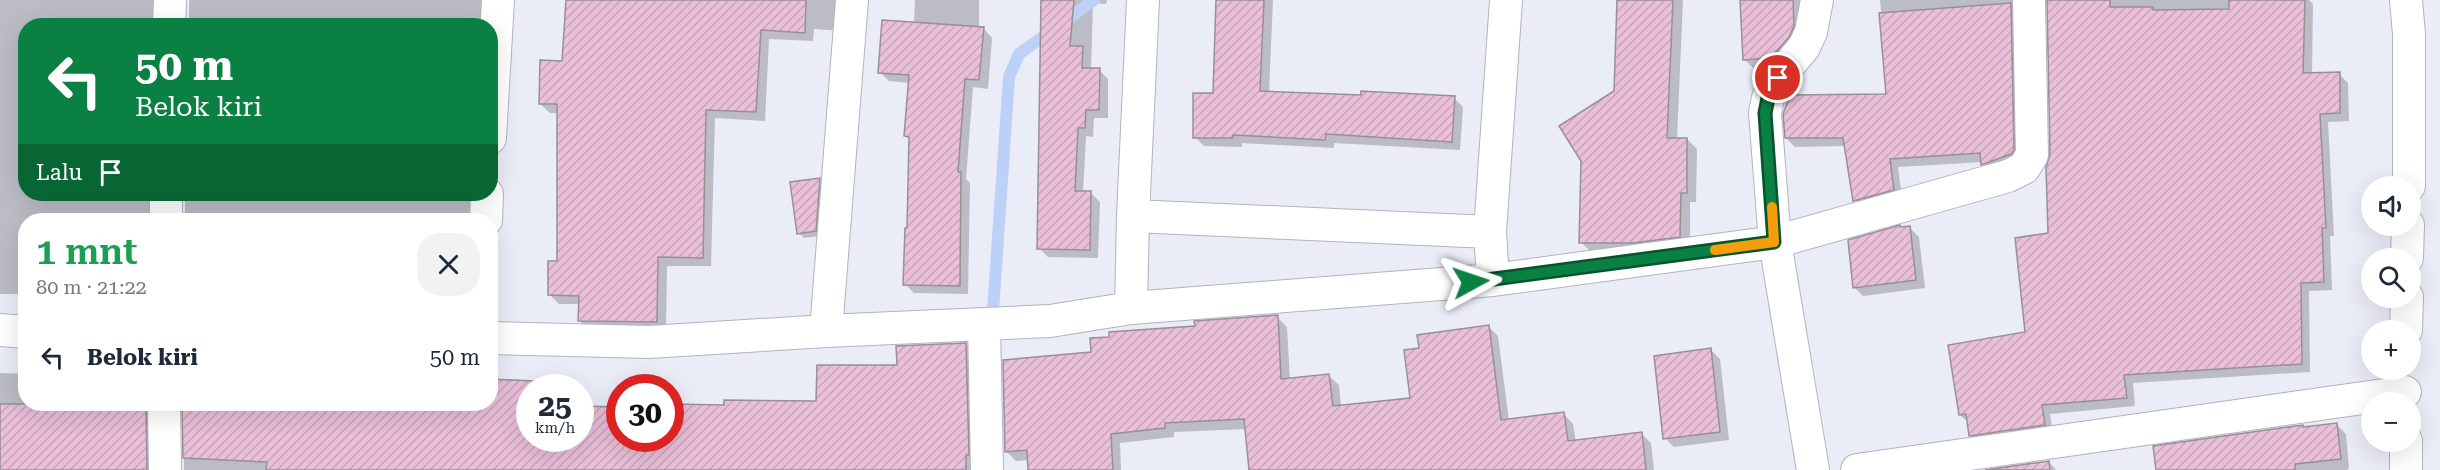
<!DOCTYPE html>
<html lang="id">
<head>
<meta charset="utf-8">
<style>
  body { margin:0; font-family:"Roboto Serif",serif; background:#f2f2f3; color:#1f2937; height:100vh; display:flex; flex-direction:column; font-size:22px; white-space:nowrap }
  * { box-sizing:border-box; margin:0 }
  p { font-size:20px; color:#747a83 }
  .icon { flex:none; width:33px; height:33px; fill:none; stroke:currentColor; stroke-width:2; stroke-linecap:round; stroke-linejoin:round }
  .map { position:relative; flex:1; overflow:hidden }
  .drawer { position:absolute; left:18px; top:213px; width:480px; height:198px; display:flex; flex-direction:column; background:#fff; border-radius:24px; box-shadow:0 6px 24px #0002 }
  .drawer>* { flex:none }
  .guide { position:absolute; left:18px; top:18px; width:480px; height:183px; border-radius:24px; box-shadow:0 6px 24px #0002; background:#0b8043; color:#fff; overflow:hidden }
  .buttons { position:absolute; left:2361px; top:176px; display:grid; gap:12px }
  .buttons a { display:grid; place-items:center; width:60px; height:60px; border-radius:50%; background:#fff; box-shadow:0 6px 24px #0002; font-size:30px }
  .speed { position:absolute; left:516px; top:374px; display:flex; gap:12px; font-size:30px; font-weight:700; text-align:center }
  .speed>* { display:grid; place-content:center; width:78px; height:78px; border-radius:50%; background:#fff; box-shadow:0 6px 24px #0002; line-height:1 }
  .speed small { font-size:15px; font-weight:400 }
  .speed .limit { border:9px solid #d22; background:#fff; color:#111 }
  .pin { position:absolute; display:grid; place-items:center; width:51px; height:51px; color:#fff; margin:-26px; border:3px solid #fff; border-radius:50%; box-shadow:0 2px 6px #0007 }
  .me { position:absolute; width:66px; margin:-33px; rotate:85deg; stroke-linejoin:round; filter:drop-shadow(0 0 4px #0008) }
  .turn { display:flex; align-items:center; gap:21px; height:126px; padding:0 18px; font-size:27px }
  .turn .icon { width:78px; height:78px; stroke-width:2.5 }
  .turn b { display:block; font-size:42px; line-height:51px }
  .then { display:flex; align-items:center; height:57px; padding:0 18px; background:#0003; gap:12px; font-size:22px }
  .round { display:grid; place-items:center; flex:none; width:63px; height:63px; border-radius:24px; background:#f2f2f3 }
  .summary { display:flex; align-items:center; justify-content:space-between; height:102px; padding:0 18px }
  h1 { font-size:36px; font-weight:600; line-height:45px; color:#1e9e55 }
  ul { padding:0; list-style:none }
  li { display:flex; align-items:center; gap:18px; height:84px; padding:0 18px }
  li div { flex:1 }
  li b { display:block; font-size:22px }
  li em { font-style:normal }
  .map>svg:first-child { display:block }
  .shadow { fill:#0003 }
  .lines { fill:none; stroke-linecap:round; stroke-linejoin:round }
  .stream { stroke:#bdd0f8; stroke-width:12 }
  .building { fill:url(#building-hatch); stroke:#998f94; stroke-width:1.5 }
  .minor-casing { stroke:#b2b3be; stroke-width:34 }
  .minor { stroke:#fff; stroke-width:32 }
  .route-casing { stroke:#07532c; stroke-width:15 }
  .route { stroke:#0b8043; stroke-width:10 }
  .slow { stroke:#f59e0b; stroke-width:10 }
</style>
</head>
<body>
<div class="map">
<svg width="2440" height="470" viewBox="0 0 2440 470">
  <defs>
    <pattern id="building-hatch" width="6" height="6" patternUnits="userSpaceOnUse" patternTransform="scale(1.5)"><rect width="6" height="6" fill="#eabfd8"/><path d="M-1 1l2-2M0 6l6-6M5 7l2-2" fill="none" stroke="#c9a4ba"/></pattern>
  </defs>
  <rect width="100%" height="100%" fill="#eaecf7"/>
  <path class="shadow" d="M 0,0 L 168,0 L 162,26 L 26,26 L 26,194 L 165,194 L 159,220 L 26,220 L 26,294 L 0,294 Z
    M 189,0 L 492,0 L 490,26 L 189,26 Z
    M 567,0 L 848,0 L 841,31 L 814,29 L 813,41 L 769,39 L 765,121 L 715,118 L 711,266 L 667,266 L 666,331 L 589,330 L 579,320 L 580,304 L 559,304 L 550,295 L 559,262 L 558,113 L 550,113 L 540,104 L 564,62 Z
    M 915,0 L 979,0 L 979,28 L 983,28 L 992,38 L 988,89 L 973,87 L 966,179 L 970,183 L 968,294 L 914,293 L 905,284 L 909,229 L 910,140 L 906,136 L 910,83 L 889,81 L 880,72 L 914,24 Z
    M 1042,0 L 1107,0 L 1106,4 L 1093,3 L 1091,70 L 1099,70 L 1108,79 L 1108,118 L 1094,118 L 1093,137 L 1086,136 L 1083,193 L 1091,193 L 1100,202 L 1098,258 L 1048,257 L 1039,248 Z
    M 1218,0 L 1273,0 L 1269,93 L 1454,98 L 1463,107 L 1460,150 L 1334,143 L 1334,148 L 1242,143 L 1242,147 L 1204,146 L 1195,137 L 1214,94 Z
    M 1619,0 L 1683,0 L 1677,139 L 1687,139 L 1697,149 L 1696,202 L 1690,202 L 1690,246 L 1591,252 L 1581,242 L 1615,92 Z
    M 1741,0 L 1801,0 L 1802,36 L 1780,67 L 1753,68 L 1744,59 Z
    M 1880,0 L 2022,0 L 2022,159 L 1991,173 L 1983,162 L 1898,167 L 1902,198 L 1863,209 L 1855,200 L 1846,146 L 1795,147 L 1786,138 L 1888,95 Z
    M 2049,0 L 2309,0 L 2313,4 L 2312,75 L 2339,74 L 2348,83 L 2349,121 L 2328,122 L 2334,236 L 2330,236 L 2332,290 L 2309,291 L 2310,372 L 2133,383 L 2135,406 L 2050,414 L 2053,434 L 1979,444 L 1970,435 L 1969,423 L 1960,415 L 2027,333 L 2050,235 L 2051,155 Z
    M 819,180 L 824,184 L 820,236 L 804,238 L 799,233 Z
    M 185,194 L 486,194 L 479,220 L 185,220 Z
    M 1910,228 L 1919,237 L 1925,288 L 1863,296 L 1854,287 Z
    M 1277,317 L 1287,327 L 1290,380 L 1329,376 L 1339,385 L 1341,406 L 1411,399 L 1420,349 L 1488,326 L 1498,336 L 1509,421 L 1564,414 L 1573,424 L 1576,442 L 1641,433 L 1651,443 L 1654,470 L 1251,470 L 1247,429 L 1174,432 L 1174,437 L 1120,443 L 1121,470 L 1030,470 L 1029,460 L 1016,461 L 1006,451 L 1093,353 L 1196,328 Z
    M 966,344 L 977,356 L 977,470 L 184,470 L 183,404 L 490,404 L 490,380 L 553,383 L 557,387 L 530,387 L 530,438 L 670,438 L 726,406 L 818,402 L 898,367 Z
    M 1711,350 L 1720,359 L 1729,440 L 1674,447 L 1665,438 Z
    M 0,373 L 26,374 L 26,404 L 163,404 L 158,470 L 0,470 Z
    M 2337,425 L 2346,434 L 2349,468 L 2347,470 L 2157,470 L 2304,428 Z
    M 2049,462 L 2056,470 L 1995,470 Z"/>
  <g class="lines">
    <path class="stream" d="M 993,311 L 1009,77 L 1019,54 L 1094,0"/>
  </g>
  <path class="building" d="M 566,0 L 806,0 L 805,33 L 761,30 L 756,112 L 706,110 L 703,258 L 658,257 L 657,322 L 578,321 L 579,296 L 548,295 L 548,261 L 557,261 L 557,104 L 539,104 L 540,60 L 562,61 Z
    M 1041,0 L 1074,0 L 1070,46 L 1083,46 L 1082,68 L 1100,68 L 1099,110 L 1086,110 L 1085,128 L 1078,128 L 1075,191 L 1091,191 L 1090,250 L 1037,249 Z
    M 1216,0 L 1264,0 L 1260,91 L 1361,95 L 1361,91 L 1455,96 L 1452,142 L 1326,134 L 1325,140 L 1233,135 L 1233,138 L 1193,138 L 1193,93 L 1213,93 Z
    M 1617,0 L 1673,0 L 1667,138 L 1687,138 L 1687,193 L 1681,193 L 1680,237 L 1633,243 L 1579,243 L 1581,161 L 1559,126 L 1614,91 Z
    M 1740,0 L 1793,0 L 1794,26 L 1789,37 L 1771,58 L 1743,60 Z
    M 2047,0 L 2110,0 L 2110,7 L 2153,7 L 2153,10 L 2229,9 L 2229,0 L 2305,0 L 2303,73 L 2340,72 L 2340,113 L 2320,114 L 2326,228 L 2322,228 L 2324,282 L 2301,283 L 2302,364 L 2124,375 L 2127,398 L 2042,405 L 2045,425 L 1969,436 L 1966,414 L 1959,415 L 1948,345 L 2025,332 L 2015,238 L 2048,233 L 2046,167 L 2050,155 Z
    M 2011,3 L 2014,150 L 2011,154 L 1981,165 L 1980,153 L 1890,159 L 1894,190 L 1853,201 L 1843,138 L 1785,138 L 1783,114 L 1790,95 L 1886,94 L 1879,13 Z
    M 882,20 L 984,27 L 979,80 L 965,79 L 958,172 L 961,172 L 960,286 L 903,285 L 905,228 L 907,228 L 909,137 L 904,136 L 909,75 L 878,73 Z
    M 820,178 L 816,231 L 797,234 L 790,182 Z
    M 1900,225 L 1900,227 L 1910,226 L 1916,280 L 1853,288 L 1848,240 Z
    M 1278,315 L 1281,379 L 1329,374 L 1333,406 L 1410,398 L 1404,350 L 1419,348 L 1417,335 L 1489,325 L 1501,420 L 1564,412 L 1568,441 L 1642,432 L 1646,470 L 1249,470 L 1244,419 L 1165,423 L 1165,428 L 1111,434 L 1113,470 L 1028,470 L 1027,450 L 1005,452 L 1003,360 L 1091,352 L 1090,338 L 1109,337 L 1109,332 L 1195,326 L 1194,321 Z
    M 966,343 L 969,455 L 966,455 L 966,470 L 266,470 L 267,462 L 183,458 L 182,404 L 490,404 L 490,379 L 553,382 L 553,387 L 530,387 L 530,438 L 580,438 L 580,406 L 620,407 L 620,438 L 670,438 L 670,404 L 724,405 L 724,400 L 816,401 L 817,365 L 897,365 L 896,346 Z
    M 1711,348 L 1720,432 L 1663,439 L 1654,356 Z
    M 0,404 L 146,404 L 147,470 L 0,470 Z
    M 2337,423 L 2341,459 L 2295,464 L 2295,470 L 2156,470 L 2153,446 L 2303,425 L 2303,427 Z
    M 2049,461 L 2050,470 L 1985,470 Z"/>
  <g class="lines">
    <g class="minor-casing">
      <path id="minor" d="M 1817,0 L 1811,32 L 1804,47 L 1778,78 L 1768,98 L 1765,113 L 1775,242 L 2008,176 L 2024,168 L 2032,155 L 2029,0
        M 2406,0 L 2409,34 L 2409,186
        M 169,26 L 170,0
        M 490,138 L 498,0
        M 1133,216 L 1490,232
        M 166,220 L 166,194
        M 486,220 L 487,194
        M 2407,258 L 2408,225
        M 1493,280 L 1490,232 L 1506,0
        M 1131,308 L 1133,216 L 1143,0
        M 984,324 L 987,470
        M 0,330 L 26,332
        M 2406,330 L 2407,297
        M 826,331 L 852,0
        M 490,338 L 649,342 L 826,331 L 1050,321 L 1131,308 L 1493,280 L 1775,242 L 1813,470
        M 164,404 L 165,470
        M 2406,441 L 2406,470
        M 1857,470 L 2405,392"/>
    </g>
    <use href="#minor" class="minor"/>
  </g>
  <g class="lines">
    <g class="route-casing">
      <path id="route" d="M 1471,282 L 1774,242 L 1765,113 L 1768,98 L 1778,78"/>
    </g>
    <use href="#route" class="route"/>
    <path class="slow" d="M 1715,250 L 1774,242 L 1772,207"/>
  </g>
</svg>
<div class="buttons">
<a><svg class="icon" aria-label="sound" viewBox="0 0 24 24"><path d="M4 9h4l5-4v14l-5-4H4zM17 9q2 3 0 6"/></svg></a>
<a><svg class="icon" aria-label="search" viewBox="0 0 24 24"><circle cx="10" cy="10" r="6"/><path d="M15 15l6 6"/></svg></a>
<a>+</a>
<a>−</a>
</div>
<div class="speed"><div>25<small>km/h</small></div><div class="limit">30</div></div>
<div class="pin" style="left:1778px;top:78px;background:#d93025"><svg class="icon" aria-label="arrive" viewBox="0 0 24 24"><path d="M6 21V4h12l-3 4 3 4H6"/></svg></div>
<svg class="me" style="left:1471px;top:282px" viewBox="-20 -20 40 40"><path d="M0-17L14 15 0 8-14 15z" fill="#0b8043" stroke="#fff" stroke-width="4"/></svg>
<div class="guide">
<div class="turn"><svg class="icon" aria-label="left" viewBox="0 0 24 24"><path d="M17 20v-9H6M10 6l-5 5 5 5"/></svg><div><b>50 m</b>Belok kiri</div></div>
<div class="then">Lalu<svg class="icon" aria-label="arrive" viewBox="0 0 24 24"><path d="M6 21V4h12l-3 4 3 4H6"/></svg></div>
</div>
<section class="drawer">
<div class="summary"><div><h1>1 mnt</h1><p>80 m · 21:22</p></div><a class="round"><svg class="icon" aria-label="close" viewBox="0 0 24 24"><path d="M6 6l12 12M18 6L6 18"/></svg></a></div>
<ul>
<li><svg class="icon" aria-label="left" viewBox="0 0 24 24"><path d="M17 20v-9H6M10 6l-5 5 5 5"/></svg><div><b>Belok kiri</b></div><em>50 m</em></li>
</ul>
</section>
</div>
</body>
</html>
